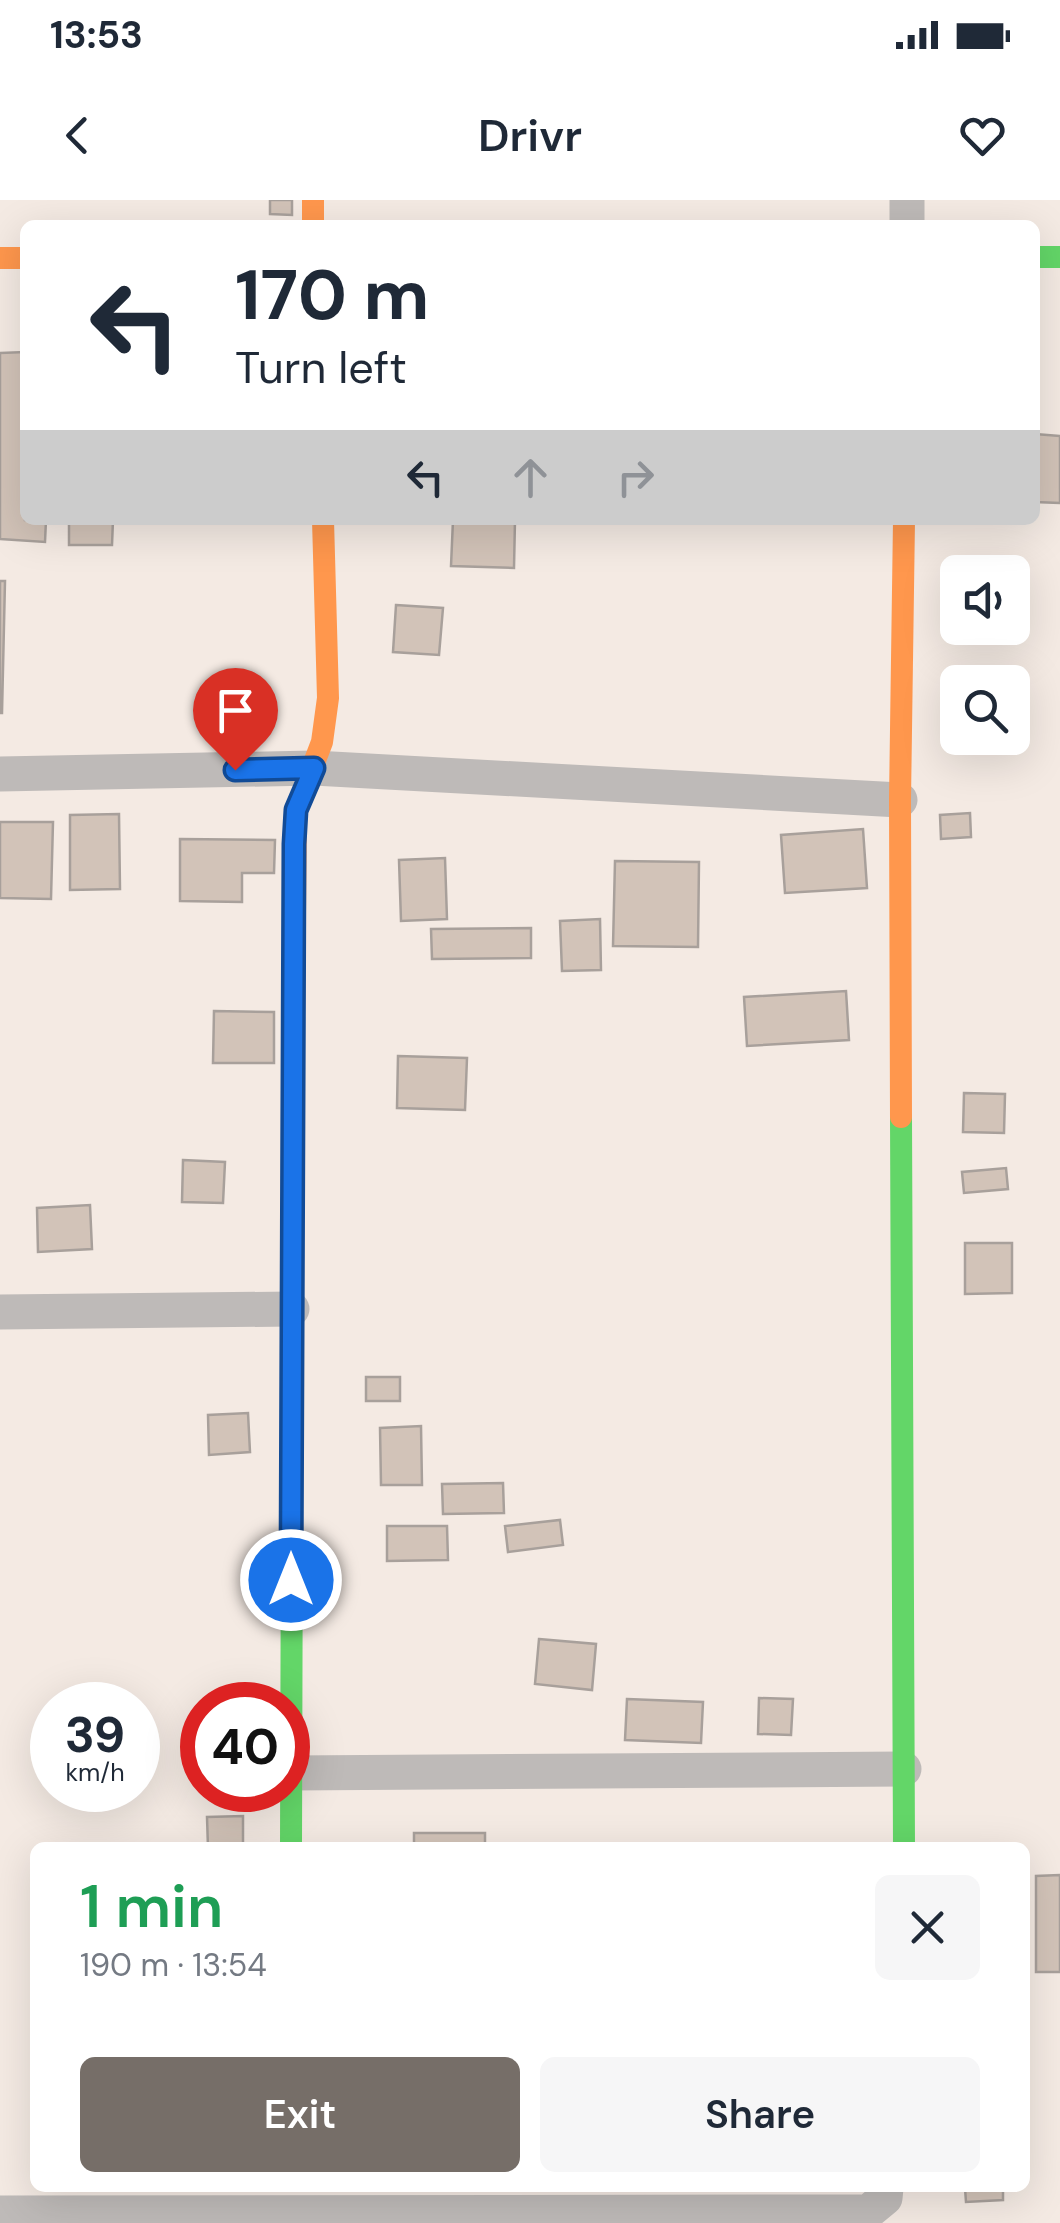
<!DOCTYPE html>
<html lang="en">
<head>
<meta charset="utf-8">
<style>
  body { margin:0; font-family:"DM Sans",sans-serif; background:#f6f6f7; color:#1f2937; height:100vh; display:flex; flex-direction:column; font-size:38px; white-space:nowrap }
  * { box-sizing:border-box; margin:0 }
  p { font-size:32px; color:#747a83 }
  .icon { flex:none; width:55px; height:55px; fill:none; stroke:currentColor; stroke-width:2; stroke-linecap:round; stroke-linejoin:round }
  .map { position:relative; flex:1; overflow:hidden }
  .panel { position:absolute; left:30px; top:1642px; width:1000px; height:350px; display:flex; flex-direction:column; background:#fff; border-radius:15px; box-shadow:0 10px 40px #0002 }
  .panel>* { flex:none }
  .guide { position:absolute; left:20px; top:20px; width:1020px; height:305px; border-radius:15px; box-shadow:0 10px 40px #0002; background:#fff; color:#1f2937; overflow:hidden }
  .fabs { position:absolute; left:940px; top:355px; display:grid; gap:20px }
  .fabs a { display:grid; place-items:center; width:90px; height:90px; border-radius:15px; background:#fff; box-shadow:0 10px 40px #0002; font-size:50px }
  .speed { position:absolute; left:30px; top:1482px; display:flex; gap:20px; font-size:50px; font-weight:700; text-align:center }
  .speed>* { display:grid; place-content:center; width:130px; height:130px; border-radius:50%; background:#fff; box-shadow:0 10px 40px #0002; line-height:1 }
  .speed small { font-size:25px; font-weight:400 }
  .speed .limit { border:15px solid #d22; background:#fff; color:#111 }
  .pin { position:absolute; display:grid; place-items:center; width:85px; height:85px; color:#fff; margin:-102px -42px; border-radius:50% 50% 50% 0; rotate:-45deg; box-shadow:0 0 10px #0007 }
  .pin .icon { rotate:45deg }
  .me { position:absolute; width:110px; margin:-55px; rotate:0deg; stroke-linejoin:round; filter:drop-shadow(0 0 8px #0008) }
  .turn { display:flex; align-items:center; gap:35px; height:210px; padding:0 50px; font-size:45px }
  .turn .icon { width:130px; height:130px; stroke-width:2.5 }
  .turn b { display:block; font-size:70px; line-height:85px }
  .lanes { display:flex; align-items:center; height:95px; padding:0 50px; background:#0003; justify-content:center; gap:50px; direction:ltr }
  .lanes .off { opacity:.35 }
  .round { display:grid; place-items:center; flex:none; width:105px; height:105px; border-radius:15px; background:#f6f6f7 }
  .summary { display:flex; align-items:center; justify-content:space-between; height:170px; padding:0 50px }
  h1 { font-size:60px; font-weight:600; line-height:75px; color:#1e9e55 }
  .action { display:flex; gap:20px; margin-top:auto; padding:20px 50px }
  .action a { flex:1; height:115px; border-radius:15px; background:#766e68; color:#fff; font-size:40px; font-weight:600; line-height:115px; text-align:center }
  .action a+a { background:#f6f6f7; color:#1f2937 }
  .status { display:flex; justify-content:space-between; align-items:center; height:70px; padding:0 50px; background:#fff; direction:ltr }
  .status svg { height:28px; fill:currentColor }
  header { display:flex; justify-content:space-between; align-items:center; height:130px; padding:0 50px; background:#fff; font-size:45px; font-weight:600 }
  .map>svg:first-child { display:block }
  .building { fill:#d2c3b8; stroke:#a8a09b; stroke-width:2.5 }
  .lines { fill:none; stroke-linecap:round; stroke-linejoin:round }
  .street { stroke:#bebab8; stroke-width:35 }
  .fast { stroke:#63d668; stroke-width:22 }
  .slow { stroke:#ff974d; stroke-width:22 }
  .route-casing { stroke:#114b97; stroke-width:25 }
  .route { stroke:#1a73e8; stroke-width:18 }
</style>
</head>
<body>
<div class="status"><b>13:53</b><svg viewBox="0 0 49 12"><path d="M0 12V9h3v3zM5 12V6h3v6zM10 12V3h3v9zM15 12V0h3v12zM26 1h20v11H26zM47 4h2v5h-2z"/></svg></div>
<header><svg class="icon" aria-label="back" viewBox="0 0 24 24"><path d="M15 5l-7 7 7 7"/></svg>Drivr<svg class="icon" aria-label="heart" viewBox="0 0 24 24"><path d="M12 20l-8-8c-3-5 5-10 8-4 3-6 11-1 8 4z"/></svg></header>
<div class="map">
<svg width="1060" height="2023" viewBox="0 0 1060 2023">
  <rect width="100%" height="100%" fill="#f4eae3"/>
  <path class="building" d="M 270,0 L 292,0 L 292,15 L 270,14 Z
    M 25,152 L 25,320 L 46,320 L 45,342 L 0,339 L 0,153 Z
    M 1035,234 L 1060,236 L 1060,303 L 1035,302 Z
    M 69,320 L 113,320 L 112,345 L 69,345 Z
    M 453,320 L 515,320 L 514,368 L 451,366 Z
    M 0,381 L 5,381 L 2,513 L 0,513 Z
    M 396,405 L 443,408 L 439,455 L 393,452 Z
    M 970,613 L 971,637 L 941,639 L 940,615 Z
    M 119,614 L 120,689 L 70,690 L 70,615 Z
    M 0,622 L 53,622 L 51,699 L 0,698 Z
    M 863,629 L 867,688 L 785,693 L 781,635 Z
    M 180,639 L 275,640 L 274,673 L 242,673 L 242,702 L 180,701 Z
    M 445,658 L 447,719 L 401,721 L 399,660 Z
    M 615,661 L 699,662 L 698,747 L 613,746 Z
    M 600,719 L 601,770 L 562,771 L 560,721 Z
    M 531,728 L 531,758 L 432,759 L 431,729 Z
    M 846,791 L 849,840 L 747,846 L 744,797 Z
    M 214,811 L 274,812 L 274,863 L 213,863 Z
    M 398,856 L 467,858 L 465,910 L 397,908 Z
    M 964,893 L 1005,894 L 1004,933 L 963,932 Z
    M 183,960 L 225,962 L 223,1003 L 182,1002 Z
    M 1006,968 L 1008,989 L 964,993 L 962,972 Z
    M 90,1005 L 92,1049 L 38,1052 L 37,1008 Z
    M 965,1043 L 1012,1043 L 1012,1093 L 965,1094 Z
    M 366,1177 L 400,1177 L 400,1201 L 366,1201 Z
    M 248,1213 L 250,1252 L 209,1255 L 208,1215 Z
    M 421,1226 L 422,1285 L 381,1285 L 380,1228 Z
    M 503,1283 L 504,1313 L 443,1314 L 442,1284 Z
    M 560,1320 L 563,1345 L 508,1352 L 505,1326 Z
    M 387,1326 L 447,1326 L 448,1360 L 387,1361 Z
    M 539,1439 L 596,1444 L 592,1490 L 535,1484 Z
    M 759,1498 L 793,1499 L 791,1535 L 758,1534 Z
    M 627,1499 L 703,1502 L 701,1543 L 625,1540 Z
    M 243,1616 L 243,1648 L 208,1648 L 207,1617 Z
    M 414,1633 L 485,1633 L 485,1648 L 414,1648 Z
    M 1060,1675 L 1060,1772 L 1036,1772 L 1036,1676 Z
    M 965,1988 L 1003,1988 L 1003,2000 L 966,2002 Z"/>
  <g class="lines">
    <path class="street" d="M 907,25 L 907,0
      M 0,574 L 314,568 L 900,600
      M 0,1112 L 292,1109
      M 291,1573 L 904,1569
      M 0,2013 L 868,2012 L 885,1998 L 886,1988"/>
    <path class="fast" d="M 1035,57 L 1060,57
      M 901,917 L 904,1648
      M 291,1648 L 293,917"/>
    <path class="slow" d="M 313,0 L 313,25
      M 0,58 L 25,58
      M 293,917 L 296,610 L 322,542 L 328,498 L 323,320
      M 901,917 L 900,600 L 904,320"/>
  </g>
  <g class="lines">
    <g class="route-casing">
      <path id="route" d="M 235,570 L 314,568 L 296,610 L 294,644 L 291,1380"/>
    </g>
    <use href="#route" class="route"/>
  </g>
</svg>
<div class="fabs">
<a><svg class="icon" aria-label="sound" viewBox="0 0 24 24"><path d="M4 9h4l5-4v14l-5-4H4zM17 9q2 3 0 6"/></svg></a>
<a><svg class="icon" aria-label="search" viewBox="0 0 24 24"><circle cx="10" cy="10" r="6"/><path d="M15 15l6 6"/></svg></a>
</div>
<div class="speed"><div>39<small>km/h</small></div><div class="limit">40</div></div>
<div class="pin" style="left:235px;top:570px;background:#d93025"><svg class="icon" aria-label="arrive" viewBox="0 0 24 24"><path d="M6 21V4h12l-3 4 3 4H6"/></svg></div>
<svg class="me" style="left:291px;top:1380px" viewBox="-20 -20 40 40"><circle r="17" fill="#1a73e8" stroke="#fff" stroke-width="3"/><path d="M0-11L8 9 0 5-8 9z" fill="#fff"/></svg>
<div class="guide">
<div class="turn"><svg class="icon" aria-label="left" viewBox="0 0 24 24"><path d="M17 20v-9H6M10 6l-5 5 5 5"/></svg><div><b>170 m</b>Turn left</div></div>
<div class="lanes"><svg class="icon" aria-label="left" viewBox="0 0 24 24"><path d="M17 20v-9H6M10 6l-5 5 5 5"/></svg><svg class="icon off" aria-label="ahead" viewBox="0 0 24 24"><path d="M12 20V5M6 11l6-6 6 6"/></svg><svg class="icon off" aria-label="right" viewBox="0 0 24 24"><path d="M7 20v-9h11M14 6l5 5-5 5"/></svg></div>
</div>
<section class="panel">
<div class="summary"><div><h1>1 min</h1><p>190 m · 13:54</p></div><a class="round"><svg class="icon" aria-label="close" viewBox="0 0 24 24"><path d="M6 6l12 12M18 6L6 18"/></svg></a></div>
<div class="action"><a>Exit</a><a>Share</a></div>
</section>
</div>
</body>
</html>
